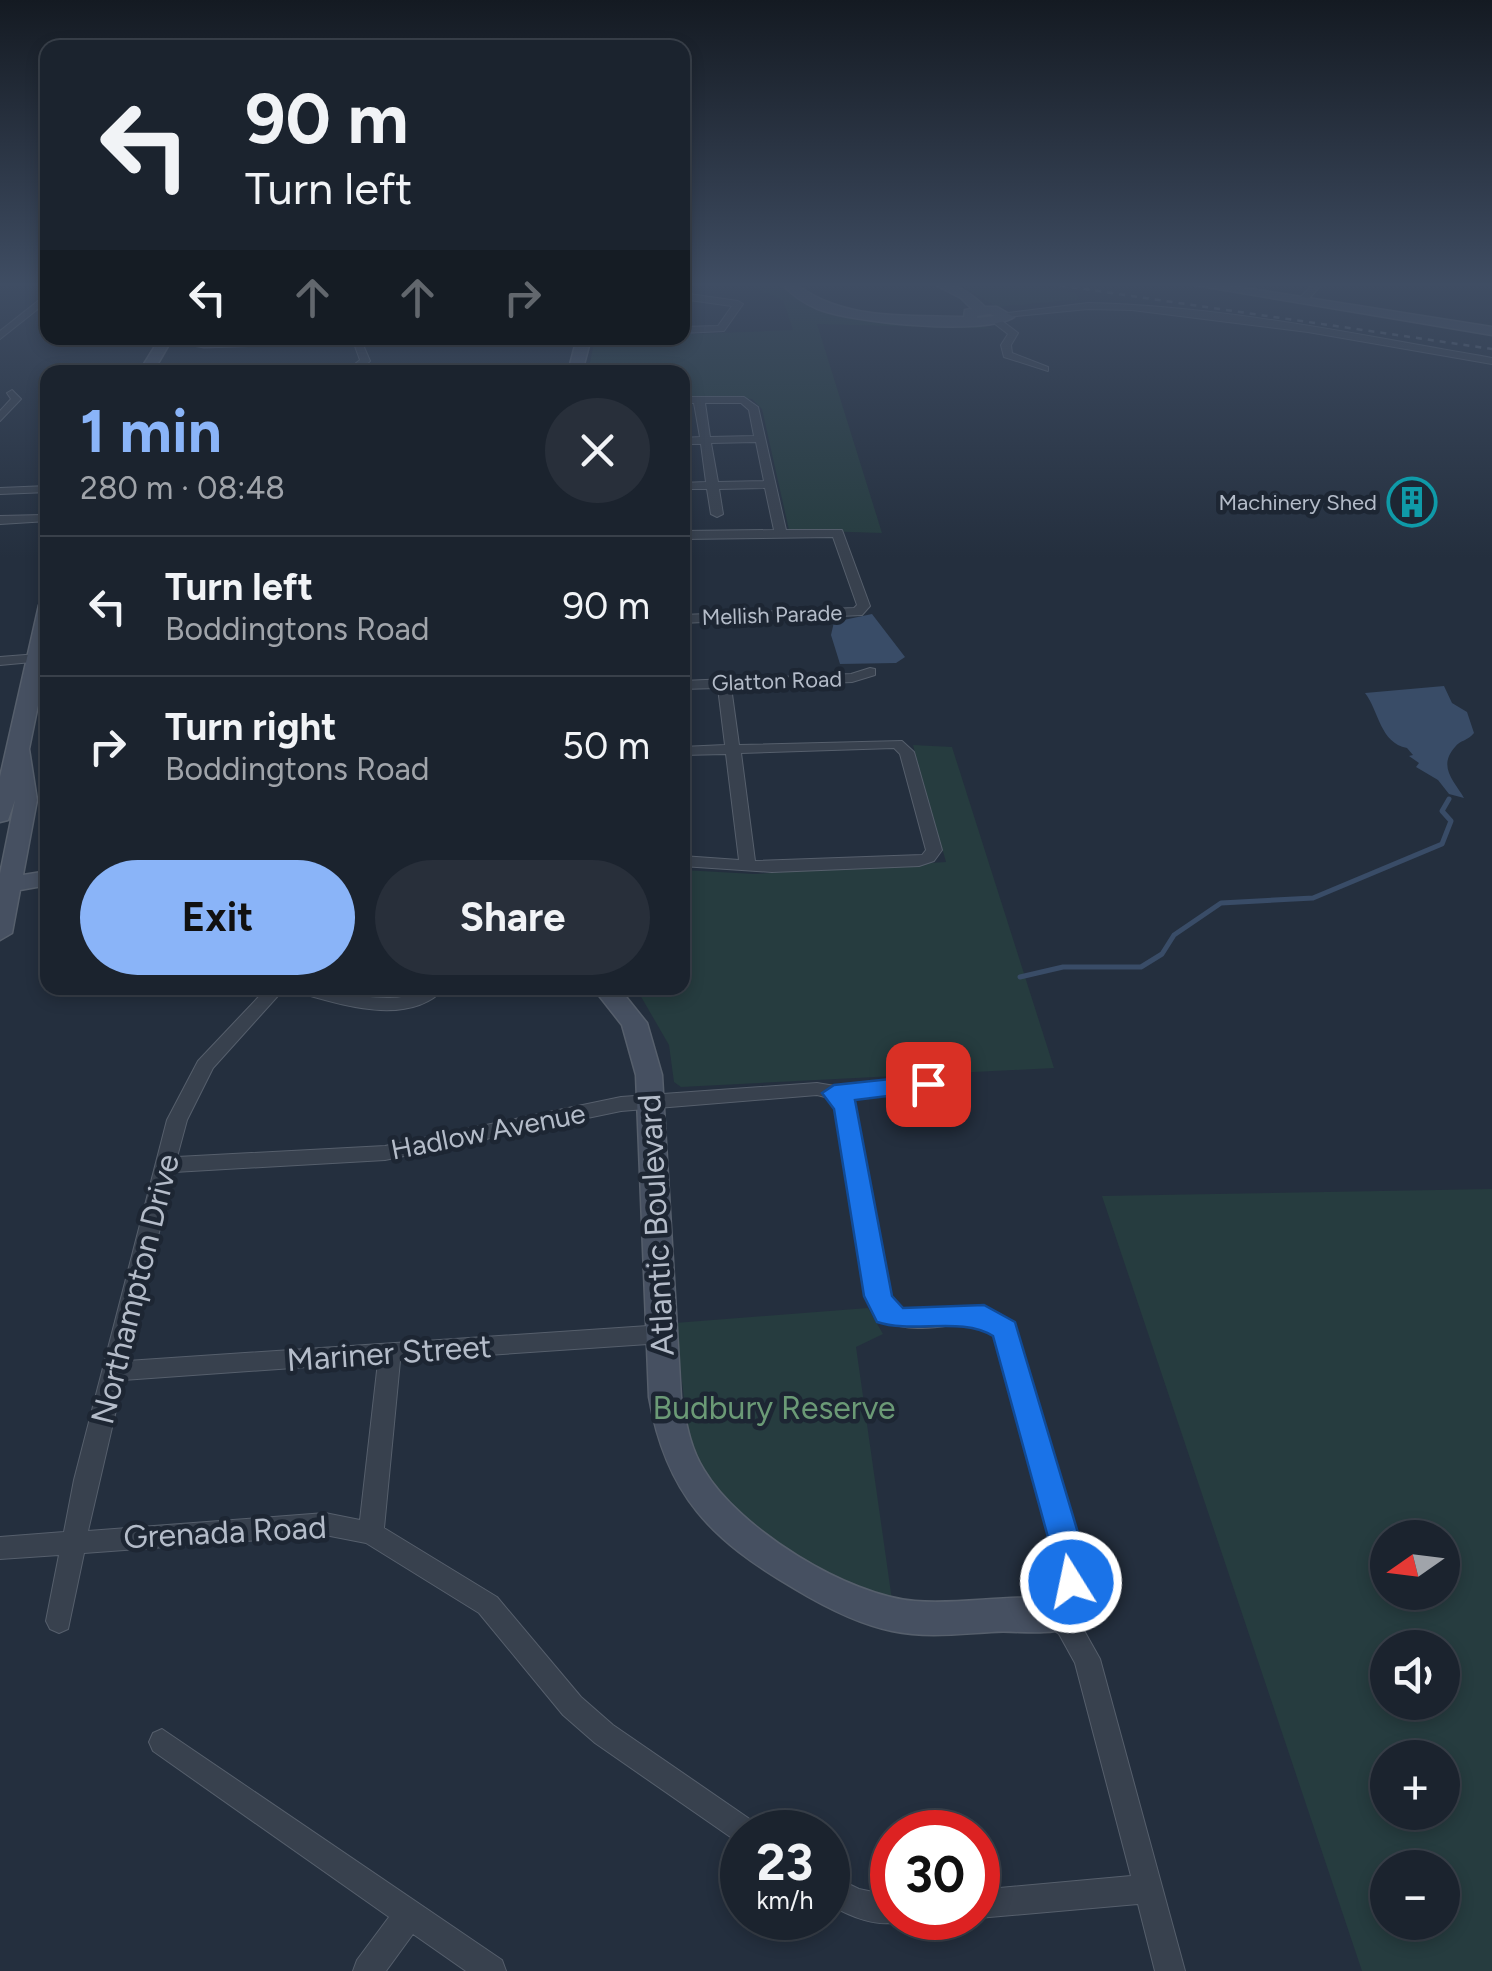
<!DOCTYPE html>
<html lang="en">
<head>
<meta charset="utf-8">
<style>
  body { margin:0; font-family:Figtree,sans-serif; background:#282f3a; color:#f1f3f6; height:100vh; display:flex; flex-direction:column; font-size:38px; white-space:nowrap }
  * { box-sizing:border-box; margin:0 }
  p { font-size:32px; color:#a0a4aa }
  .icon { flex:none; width:55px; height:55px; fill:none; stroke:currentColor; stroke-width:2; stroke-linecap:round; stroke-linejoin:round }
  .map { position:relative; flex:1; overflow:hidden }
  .panel { position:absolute; left:40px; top:365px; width:650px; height:630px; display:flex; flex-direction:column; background:#1b232e; border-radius:20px; box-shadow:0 5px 15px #0003,0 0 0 2px #39404a }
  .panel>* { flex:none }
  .banner { position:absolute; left:40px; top:40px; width:650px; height:305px; border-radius:20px; box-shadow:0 5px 15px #0003,0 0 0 2px #39404a; background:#1b232e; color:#f1f3f6; overflow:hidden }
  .needle { width:65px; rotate:256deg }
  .buttons { position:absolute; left:1370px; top:1520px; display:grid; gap:20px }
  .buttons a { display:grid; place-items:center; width:90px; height:90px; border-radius:50%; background:#1b232e; box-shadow:0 5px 15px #0003,0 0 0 2px #39404a; font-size:50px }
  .speed { position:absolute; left:720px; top:1810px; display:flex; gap:20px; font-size:50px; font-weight:700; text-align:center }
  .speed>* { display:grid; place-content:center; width:130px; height:130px; border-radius:50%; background:#1b232e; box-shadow:0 5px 15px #0003,0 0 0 2px #39404a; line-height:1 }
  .speed small { font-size:25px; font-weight:400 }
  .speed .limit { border:15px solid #d22; background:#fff; color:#111 }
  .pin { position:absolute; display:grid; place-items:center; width:85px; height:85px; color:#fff; margin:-42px; border-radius:20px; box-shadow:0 5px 15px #0006 }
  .me { position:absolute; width:110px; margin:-55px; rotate:350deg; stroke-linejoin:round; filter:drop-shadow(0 0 8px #0008) }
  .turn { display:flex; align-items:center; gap:35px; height:210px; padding:0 40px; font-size:45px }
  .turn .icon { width:130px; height:130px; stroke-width:2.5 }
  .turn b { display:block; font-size:70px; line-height:85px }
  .lanes { display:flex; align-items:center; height:95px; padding:0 40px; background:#0003; justify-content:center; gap:50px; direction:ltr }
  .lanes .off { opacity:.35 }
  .round { display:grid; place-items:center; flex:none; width:105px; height:105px; border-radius:52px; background:#282f3a }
  .head { display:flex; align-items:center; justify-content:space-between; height:170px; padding:0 40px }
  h1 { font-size:60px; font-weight:700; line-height:75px; color:#8ab4f8 }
  .primary-button { display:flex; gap:20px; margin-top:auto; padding:20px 40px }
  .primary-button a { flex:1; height:115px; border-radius:60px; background:#8ab4f8; color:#111; font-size:40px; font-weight:700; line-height:115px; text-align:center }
  .primary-button a+a { background:#282f3a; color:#f1f3f6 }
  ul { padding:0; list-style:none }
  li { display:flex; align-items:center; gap:30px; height:140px; padding:0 40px; border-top:2px solid #39404a }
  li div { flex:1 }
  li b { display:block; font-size:38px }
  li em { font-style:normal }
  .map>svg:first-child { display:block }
  .green { fill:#263c3f; fill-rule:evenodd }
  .water { fill:#394c67 }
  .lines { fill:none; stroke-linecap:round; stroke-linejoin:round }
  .stream { stroke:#394c67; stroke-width:5 }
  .street-casing { stroke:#565f6c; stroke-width:2 }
  .secondary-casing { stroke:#565f6c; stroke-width:3 }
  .street { fill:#38414e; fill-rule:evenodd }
  .secondary { fill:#465061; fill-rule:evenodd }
  .rail { stroke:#5a6575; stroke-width:2.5; stroke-dasharray:6 6; stroke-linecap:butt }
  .wall { fill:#3b4654 }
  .building { fill:#455162; stroke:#303945; stroke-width:2.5 }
  .route { fill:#1a73e8; stroke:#114b97; stroke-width:2.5 }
  .labels { text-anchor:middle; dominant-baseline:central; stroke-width:9; stroke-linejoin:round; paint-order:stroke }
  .far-poi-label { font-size:22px; fill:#b4bcc9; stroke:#1d2633; text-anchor:end }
  .far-street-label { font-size:22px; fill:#b4bcc9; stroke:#1d2633 }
  .street-label { font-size:28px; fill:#b4bcc9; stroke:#1d2633 }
  .near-street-label { font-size:32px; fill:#b4bcc9; stroke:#1d2633 }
  .near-park-label { font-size:32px; fill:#6b9a76; stroke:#1d2633 }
</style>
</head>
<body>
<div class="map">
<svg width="1492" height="1971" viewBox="0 0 1492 1971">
  <rect width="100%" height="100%" fill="#242f3e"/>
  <path class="green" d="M 753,282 L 779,282 L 794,296 L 830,311 L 1000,329 L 817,324 L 882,533 L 789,530 L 762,409 L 752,399 L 683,398 L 682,372 L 588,372 L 595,338 L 793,330 L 783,300 L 751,286 Z
    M 955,282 L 1009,282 L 1075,293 L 1080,299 L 997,307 Z
    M 913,745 L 952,747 L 1054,1068 L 681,1087 L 674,1082 L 669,1045 L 636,988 L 682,988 L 683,870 L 754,874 L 946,862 Z
    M 1492,1189 L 1492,1971 L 1362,1971 L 1102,1196 ZM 1388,1538 L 1442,1538 L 1442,1592 L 1388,1592 ZM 1388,1648 L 1442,1648 L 1442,1702 L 1388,1702 ZM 1388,1758 L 1442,1758 L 1442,1812 L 1388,1812 ZM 1388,1868 L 1442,1868 L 1442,1922 L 1388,1922 Z
    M 868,1308 L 883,1334 L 856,1347 L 892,1600 L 804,1565 L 721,1498 L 690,1449 L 675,1323 Z"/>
  <path class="water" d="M 872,614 L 905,657 L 896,663 L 840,664 L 831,635 L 834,622 Z
    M 1444,686 L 1452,703 L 1467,712 L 1474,733 C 1468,741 1460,740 1455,747 C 1437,767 1455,782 1464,798 L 1449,794 L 1438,780 L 1416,767 L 1419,763 L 1409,756 L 1413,755 L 1407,748 C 1380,743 1379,711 1365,693 Z"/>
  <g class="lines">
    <path class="stream" d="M 1020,977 L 1063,967 L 1141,967 L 1162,954 L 1174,935 L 1221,903 L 1313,898 L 1442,844 L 1451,821 L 1442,811 L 1449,799"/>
    <g class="street-casing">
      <path id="street" d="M 1315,282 L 1324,282 L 1305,303 L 1299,303 L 1299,299 Z
        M 48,293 L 48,301 L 0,339 L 0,331 Z
        M 682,293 L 738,301 L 743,304 L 724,331 L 682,333 L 682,327 L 718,326 L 732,306 L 682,299 Z
        M 1088,303 C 1223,306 1359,335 1492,358 L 1492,364 L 1308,332 L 1132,310 L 1088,309 L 1005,317 L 1000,314 Z
        M 995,320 L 1001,320 L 1018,333 L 1011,345 L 1012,353 L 1048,367 L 1048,371 L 1004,357 L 1001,345 L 1008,334 L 995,324 Z
        M 352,338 L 360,338 L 370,361 L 361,369 L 257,372 L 262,369 L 355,364 L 360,360 Z
        M 578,364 L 578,368 L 575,369 L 441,372 L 446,369 Z
        M 12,390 L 21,399 L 0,421 L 0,411 L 11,399 L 7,393 Z
        M 682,397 L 744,397 L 758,407 L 786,530 L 842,530 L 870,606 L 862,615 L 682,623 L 682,615 L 854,608 L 857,605 L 833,537 L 682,539 L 682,531 L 774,530 L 765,488 L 719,489 L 723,514 L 717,517 L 711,514 L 707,489 L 682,489 L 682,483 L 706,482 L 701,444 L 682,444 L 682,438 L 700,437 L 694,403 L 682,403 ZM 705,403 L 741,403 L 749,410 L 754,436 L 710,437 ZM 756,442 L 764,481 L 718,482 L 711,443 Z
        M 48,486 L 48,492 L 0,494 L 0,488 Z
        M 0,516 L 43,515 L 47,517 L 48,521 L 0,524 Z
        M 38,654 L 45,658 L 43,661 L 0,665 L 0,657 Z
        M 870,668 L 875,669 L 875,675 L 852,682 L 731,687 L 739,745 L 902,741 L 914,752 L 942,850 L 934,861 L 919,866 L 772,872 L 682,866 L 682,856 L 739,860 L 726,754 L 682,755 L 682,747 L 725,745 L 718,688 L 682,689 L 682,681 L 851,674 ZM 894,748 L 900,754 L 926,850 L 922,855 L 755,861 L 741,753 Z
        M 267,988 L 285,988 L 213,1068 L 187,1120 L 177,1157 L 385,1146 L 621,1097 L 817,1083 L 835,1086 L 928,1078 L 935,1079 L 937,1084 L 935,1089 L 928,1090 L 850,1098 L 855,1106 L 892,1304 C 928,1330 987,1283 1016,1330 L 1083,1563 L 1083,1582 L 1069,1612 L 1077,1618 L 1100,1659 L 1185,1971 L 1155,1971 L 1138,1904 L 978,1918 L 976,1918 L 978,1890 L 1131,1876 L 1075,1663 L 1059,1634 L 1045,1624 L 1041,1616 L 1059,1581 L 1059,1563 L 995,1335 C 962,1308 918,1347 874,1314 L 837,1108 L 829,1098 L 817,1095 L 621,1111 L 385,1160 L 174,1172 L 127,1361 L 663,1325 L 671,1328 L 674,1334 L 671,1340 L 663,1343 L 400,1361 L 384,1528 L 497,1597 L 581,1697 L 613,1725 L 754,1822 L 758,1832 L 742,1832 L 742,1845 L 595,1743 L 563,1715 L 479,1613 L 366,1543 L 325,1535 L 84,1553 L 68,1629 L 59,1633 L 50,1629 L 46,1621 L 59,1555 L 0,1559 L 0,1537 L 64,1532 L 74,1480 L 167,1120 L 198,1061 ZM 378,1362 L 360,1520 L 325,1513 L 88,1531 L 123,1380 Z
        M 293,988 C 326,986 357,999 390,998 C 411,998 425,987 445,988 C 408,1028 340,1004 296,992 Z
        M 162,1729 L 502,1960 L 506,1971 L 466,1971 L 413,1934 L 386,1971 L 353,1971 L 357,1960 L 389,1917 L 153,1751 L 149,1742 L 153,1733 Z
        M 828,1874 L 859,1889 L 892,1896 L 892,1918 L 903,1918 L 902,1920 C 879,1930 848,1915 828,1904 Z"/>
    </g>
    <g class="secondary-casing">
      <path id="secondary" d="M 780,282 L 793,282 C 840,321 906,315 964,317 L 965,310 L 972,309 L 961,298 L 930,282 C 953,282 969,291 985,307 L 997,307 L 1014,317 C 985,336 853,323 818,309 C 803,303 791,294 780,282 ZM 990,314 L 995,316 L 977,318 L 977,316 Z
        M 1177,282 L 1206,282 L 1492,327 L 1492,335 Z
        M 160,338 L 351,338 L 344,342 L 204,347 L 171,341 L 153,372 L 139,372 Z
        M 577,338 L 591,338 L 582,372 L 568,372 Z
        M 48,600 L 48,656 L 29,749 L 37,800 L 23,875 L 48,871 L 48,885 L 20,890 L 12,933 L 0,940 L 0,874 L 15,800 L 8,820 L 0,822 L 0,777 L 39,605 Z
        M 593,988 L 619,988 L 647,1023 L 662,1075 L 681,1397 C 686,1422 690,1448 704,1470 C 739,1529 848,1596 915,1601 C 962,1605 1007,1594 1054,1599 L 1067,1604 L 1072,1616 L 1067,1628 C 1044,1636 1016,1630 991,1632 C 958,1634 925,1638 892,1631 C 858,1624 825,1607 795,1589 C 711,1540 666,1495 649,1397 L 636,1075 L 622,1025 Z"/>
    </g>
    <use href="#street" class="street"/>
    <use href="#secondary" class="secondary"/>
    <path class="rail" d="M 1036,282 L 1492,349"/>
  </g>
  <path class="wall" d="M 1399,486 L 1430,500 L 1428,509 L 1406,509 L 1396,495 Z"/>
  <path class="building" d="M 1399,486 L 1421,487 L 1430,500 L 1408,500 Z"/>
  <linearGradient id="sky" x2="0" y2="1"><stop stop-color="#141a22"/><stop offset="0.51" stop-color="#3f4d63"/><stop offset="1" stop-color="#3f4d63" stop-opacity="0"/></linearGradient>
  <rect width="1492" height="558" fill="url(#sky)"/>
  <path class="route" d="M 928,1075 L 940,1084 L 936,1090 L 855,1100 L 892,1296 L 903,1308 L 984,1305 L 1015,1322 L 1087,1563 L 1083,1592 L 1071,1597 L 1060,1592 L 1055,1563 L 993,1336 C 962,1316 913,1334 877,1322 L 864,1296 L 834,1109 L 822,1093 L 834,1085 Z"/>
  <defs>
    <g id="building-ring" transform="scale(2.5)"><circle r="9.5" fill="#1d2633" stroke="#0f9aa8" stroke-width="1.5"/><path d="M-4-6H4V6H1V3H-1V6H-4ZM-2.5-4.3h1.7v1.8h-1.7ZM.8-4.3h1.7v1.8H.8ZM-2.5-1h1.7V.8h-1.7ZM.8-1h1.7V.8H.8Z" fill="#0f9aa8"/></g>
  </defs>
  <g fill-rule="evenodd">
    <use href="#building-ring" x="1412" y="502"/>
  </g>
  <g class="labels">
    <g class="far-poi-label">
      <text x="1377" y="502">Machinery Shed</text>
    </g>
    <g class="far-street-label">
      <text transform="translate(772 615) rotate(-2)">Mellish Parade</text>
      <text transform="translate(777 681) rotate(-2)">Glatton Road</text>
    </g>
    <g class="street-label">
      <text transform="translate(488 1131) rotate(-11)">Hadlow Avenue</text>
    </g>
    <g class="near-street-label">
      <text transform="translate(656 1225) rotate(-93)">Atlantic Boulevard</text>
      <text transform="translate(135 1289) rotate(-76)">Northampton Drive</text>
      <text transform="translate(389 1353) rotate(-4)">Mariner Street</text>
      <text transform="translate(225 1532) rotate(-3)">Grenada Road</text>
    </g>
    <g class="near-park-label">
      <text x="774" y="1408">Budbury Reserve</text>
    </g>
  </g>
</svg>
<div class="buttons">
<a><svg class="needle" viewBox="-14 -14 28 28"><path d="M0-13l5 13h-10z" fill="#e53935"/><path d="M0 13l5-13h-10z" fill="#a0a4aa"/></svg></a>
<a><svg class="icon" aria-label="sound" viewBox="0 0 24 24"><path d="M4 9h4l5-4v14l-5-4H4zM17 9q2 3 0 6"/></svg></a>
<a>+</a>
<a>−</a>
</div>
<div class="speed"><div>23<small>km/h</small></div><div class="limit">30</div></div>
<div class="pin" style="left:928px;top:1084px;background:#d93025"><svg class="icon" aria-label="arrive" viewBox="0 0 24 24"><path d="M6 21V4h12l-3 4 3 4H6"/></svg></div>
<svg class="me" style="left:1071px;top:1582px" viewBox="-20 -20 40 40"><circle r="17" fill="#1a73e8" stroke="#fff" stroke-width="3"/><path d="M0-11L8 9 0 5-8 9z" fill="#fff"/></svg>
<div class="banner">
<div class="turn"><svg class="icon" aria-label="left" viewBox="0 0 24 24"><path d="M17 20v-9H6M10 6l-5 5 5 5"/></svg><div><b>90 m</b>Turn left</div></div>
<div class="lanes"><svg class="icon" aria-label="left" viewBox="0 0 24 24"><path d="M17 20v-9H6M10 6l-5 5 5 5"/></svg><svg class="icon off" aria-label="ahead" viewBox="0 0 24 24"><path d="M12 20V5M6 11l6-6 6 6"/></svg><svg class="icon off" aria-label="ahead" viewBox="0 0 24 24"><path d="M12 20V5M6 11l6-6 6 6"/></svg><svg class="icon off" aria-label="right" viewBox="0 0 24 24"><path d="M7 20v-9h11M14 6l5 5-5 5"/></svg></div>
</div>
<section class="panel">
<div class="head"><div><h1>1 min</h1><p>280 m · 08:48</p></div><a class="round"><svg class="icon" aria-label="close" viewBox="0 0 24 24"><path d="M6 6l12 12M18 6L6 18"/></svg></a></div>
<ul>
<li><svg class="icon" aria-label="left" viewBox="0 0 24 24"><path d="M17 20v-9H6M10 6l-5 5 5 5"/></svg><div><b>Turn left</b><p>Boddingtons Road</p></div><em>90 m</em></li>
<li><svg class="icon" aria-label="right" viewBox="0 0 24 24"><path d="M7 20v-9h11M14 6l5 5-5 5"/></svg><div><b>Turn right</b><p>Boddingtons Road</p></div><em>50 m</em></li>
</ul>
<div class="primary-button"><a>Exit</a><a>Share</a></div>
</section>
</div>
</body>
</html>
